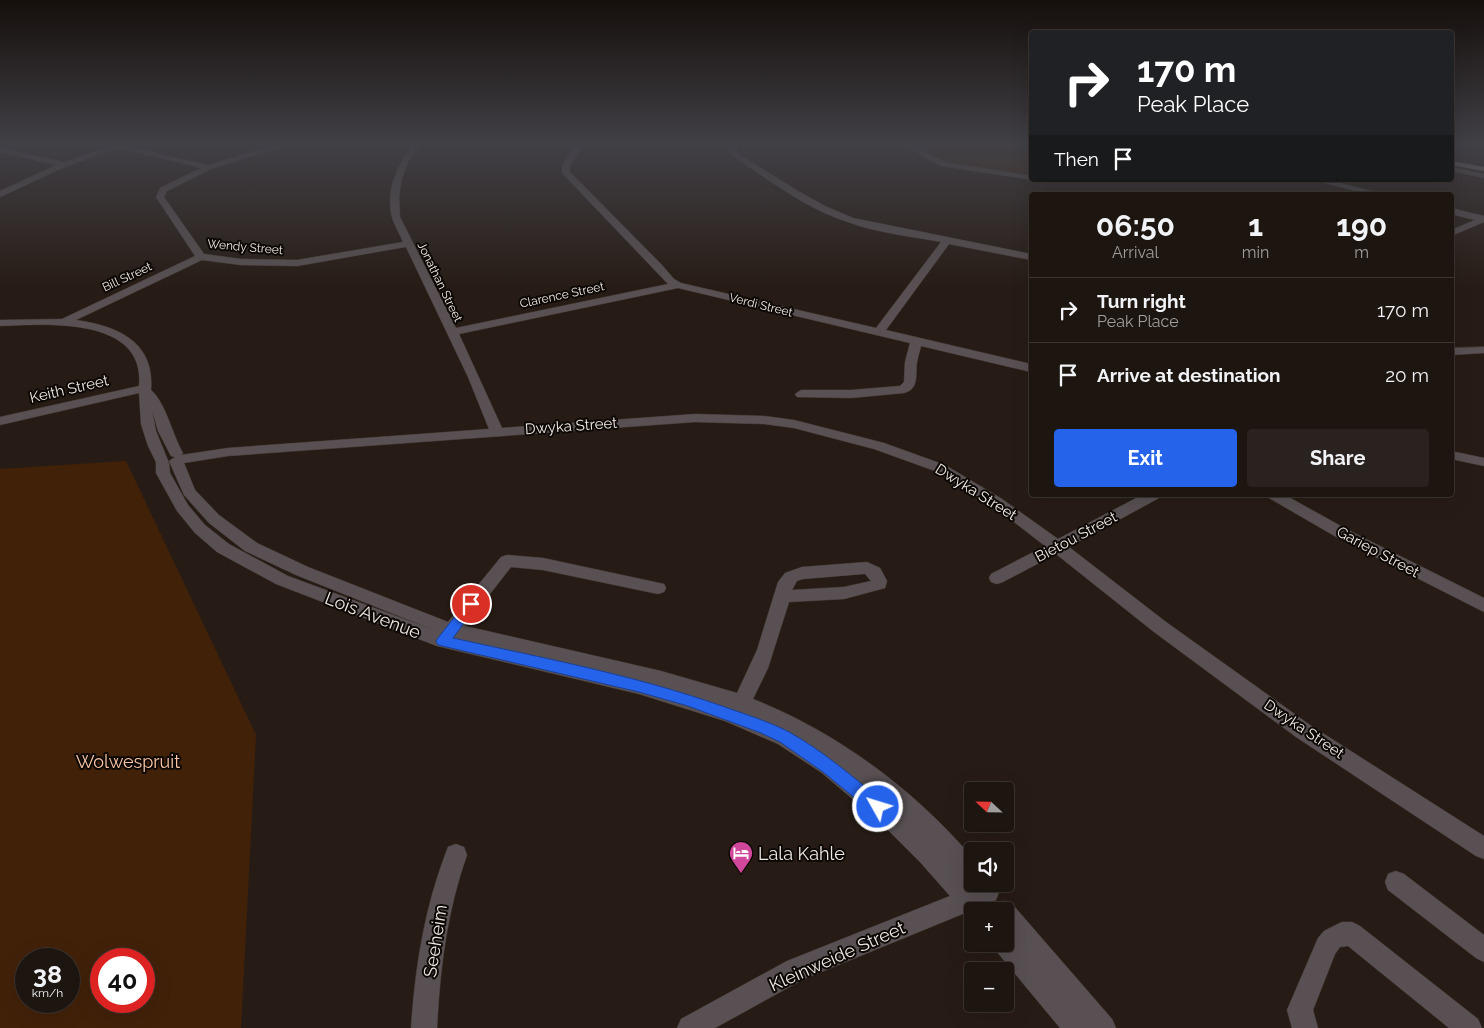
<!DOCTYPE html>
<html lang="en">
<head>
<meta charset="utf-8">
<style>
  body { margin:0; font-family:Raleway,sans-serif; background:#2a221e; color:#f1f3f6; height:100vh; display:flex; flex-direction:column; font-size:19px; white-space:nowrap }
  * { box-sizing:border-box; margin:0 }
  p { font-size:16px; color:#a09f9f }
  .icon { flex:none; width:28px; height:28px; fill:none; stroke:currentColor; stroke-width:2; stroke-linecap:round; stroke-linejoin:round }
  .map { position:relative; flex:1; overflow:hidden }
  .side { position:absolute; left:1029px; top:192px; width:425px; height:305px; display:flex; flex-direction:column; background:#1d1510; border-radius:5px; box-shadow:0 5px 20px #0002,0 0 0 1px #3b3430 }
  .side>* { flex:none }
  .hud { position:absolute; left:1029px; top:30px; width:425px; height:152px; border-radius:5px; box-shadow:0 5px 20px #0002,0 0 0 1px #3b3430; background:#202124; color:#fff; overflow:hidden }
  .needle { width:32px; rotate:292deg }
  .tools { position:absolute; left:964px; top:782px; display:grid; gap:10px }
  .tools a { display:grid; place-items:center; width:50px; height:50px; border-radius:5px; background:#1d1510; box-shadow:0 5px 20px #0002,0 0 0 1px #3b3430; font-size:25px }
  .speed { position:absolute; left:15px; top:948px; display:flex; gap:10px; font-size:25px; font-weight:700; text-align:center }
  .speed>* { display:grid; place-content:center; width:65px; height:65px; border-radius:50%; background:#1d1510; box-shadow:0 5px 20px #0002,0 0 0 1px #3b3430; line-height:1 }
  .speed small { font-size:12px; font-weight:400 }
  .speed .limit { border:8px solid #d22; background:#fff; color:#111 }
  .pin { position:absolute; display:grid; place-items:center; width:42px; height:42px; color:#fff; margin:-21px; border:2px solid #fff; border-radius:50%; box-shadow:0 1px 5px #0007 }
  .me { position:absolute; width:55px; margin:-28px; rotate:309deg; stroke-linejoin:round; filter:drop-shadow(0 0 4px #0008) }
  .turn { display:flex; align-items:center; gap:18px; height:105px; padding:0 25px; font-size:22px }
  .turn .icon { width:65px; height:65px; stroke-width:2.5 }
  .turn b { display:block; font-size:35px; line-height:42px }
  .then { display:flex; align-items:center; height:48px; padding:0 25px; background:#0003; gap:10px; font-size:19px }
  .eta { display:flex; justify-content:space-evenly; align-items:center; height:85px; text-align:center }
  .eta b { font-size:30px; font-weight:700; line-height:35px }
  .primary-button { display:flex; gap:10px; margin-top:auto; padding:10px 25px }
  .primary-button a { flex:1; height:58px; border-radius:5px; background:#2563eb; color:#fff; font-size:20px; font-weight:700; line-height:58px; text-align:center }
  .primary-button a+a { background:#2a221e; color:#f1f3f6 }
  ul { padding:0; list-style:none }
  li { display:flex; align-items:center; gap:15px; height:65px; padding:0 25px; border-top:1px solid #3b3430 }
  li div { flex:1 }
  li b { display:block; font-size:19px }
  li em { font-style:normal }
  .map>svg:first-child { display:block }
  .green { fill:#422109; fill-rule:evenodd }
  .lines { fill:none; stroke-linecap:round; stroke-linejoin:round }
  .minor-casing { stroke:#433832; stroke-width:1 }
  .major-casing { stroke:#433832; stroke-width:1 }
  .minor { fill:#585052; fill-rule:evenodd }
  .major { fill:#918285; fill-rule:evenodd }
  .route { fill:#2563eb; stroke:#184099 }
  .labels { text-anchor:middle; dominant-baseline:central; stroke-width:4; stroke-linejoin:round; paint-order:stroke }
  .far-street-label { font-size:12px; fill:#efe7e2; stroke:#0c0805 }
  .street-label { font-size:15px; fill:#efe7e2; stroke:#0c0805 }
  .near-street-label { font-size:18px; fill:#efe7e2; stroke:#0c0805 }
  .near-park-label { font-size:18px; fill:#fac3a3; stroke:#0c0805 }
  .near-poi-label { font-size:18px; fill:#efe7e2; stroke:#0c0805; text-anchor:start }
</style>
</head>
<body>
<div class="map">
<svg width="1484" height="1028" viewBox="0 0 1484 1028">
  <rect width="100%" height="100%" fill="#271c15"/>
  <path class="green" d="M 915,144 L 1031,144 L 1031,175 L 946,161 Z
    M 126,461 L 256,735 L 241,1028 L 0,1028 L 0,469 ZM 26,959 L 69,959 L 69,1001 L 26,1001 ZM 101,959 L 144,959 L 144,1001 L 101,1001 Z"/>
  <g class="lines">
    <g class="minor-casing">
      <path id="minor" d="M 117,144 L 128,144 L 127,146 L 208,165 L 278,144 L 290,144 L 211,169 L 167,191 L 164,197 L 204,254 L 241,259 L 297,260 L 403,242 C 400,234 394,225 392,217 C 385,191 398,163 414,144 L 422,144 L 409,160 L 402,178 L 399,196 L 400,217 L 456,328 L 668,284 L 562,173 L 562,166 L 576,144 L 584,144 L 570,166 L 570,172 L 661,264 L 674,279 L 681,283 L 876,328 L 941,242 C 910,236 877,233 848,222 C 816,212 788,193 761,175 C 747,165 732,158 722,144 L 730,144 L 742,156 L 798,191 L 825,206 L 853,218 L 1031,254 L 1031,260 L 949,244 L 886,330 L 1031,364 L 1031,372 L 921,346 C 920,351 918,356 917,362 C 915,374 920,389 904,393 L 851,398 L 797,397 L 795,394 L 801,390 L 851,390 L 900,386 L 904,382 L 905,362 L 910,343 L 678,288 L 459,334 L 502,428 L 695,414 L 764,416 L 794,420 L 884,443 L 945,465 L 1002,499 L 1058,539 L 1142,495 L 1161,495 L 1159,498 L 1069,547 L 1166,622 L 1310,725 L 1484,836 L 1484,859 L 1476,856 L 1296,737 L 1154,632 L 1056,554 L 1003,582 L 997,584 L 991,582 L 989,578 L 991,574 L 1045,546 L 992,505 L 935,471 L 874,449 L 794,428 L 764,424 L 695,422 L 228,456 L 184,463 L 195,490 L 219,515 L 257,543 L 308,567 L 448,622 L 501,557 L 507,555 L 543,558 L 664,584 L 666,588 L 664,592 L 658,594 L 543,570 L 511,567 L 465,626 L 661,671 L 737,693 L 757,650 L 778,582 L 785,573 L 802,567 L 867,562 L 880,568 L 887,581 L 885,588 L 844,599 L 789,602 L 768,668 L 753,699 C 837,732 913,789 972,857 L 972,884 L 976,884 L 970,884 L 972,887 L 980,884 L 996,884 L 999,892 L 996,900 L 987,904 L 989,911 L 972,911 L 972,920 L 965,913 L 804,979 L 715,1028 L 677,1028 L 681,1019 L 787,961 L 950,896 L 920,862 L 882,824 L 822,773 L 778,744 L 725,721 L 639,694 L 437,646 L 276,584 L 217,552 L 195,533 L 177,511 L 156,473 L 156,462 L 148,446 L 141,424 L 139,393 L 0,425 L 0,417 L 139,386 C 146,316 45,324 0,326 L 0,320 L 62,319 L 195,256 L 156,197 L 160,188 L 201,168 L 119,148 L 67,166 L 0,197 L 0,191 L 56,165 L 0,152 L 0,148 L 64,162 ZM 406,247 L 468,377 L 489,429 L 228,448 L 181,455 L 183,453 C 172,434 166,403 151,390 C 155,342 118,326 76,320 L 202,260 L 241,265 L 297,266 ZM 152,410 L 158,431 L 171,456 L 175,457 L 169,461 L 184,495 L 209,523 L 245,551 L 296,575 L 434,630 L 288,576 L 229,544 L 205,525 L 188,505 L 170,473 L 169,463 L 156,431 ZM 865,574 L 871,581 L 844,587 L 792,590 L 797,581 L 803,579 Z
        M 900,144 L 910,144 L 946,162 L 1031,176 L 1033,180 L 941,166 Z
        M 1451,167 L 1484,174 L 1484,178 L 1451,171 Z
        M 1313,180 L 1328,180 L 1387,195 L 1372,195 Z
        M 1451,208 L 1484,216 L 1484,222 L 1451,236 L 1451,230 L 1475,220 L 1451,214 Z
        M 1484,347 L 1484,353 L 1451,355 L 1451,348 Z
        M 1451,451 L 1484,458 L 1484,466 L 1451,459 Z
        M 1267,495 L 1285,495 L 1348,530 L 1484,598 L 1484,612 L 1338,538 L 1269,498 Z
        M 456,844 L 464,847 L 467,855 C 447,911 440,969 437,1028 L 411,1028 C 415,968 424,911 445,855 L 448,847 Z
        M 1396,871 L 1404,874 L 1484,935 L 1484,962 L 1476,958 L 1388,890 L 1385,882 L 1388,874 Z
        M 1005,901 L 1013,905 L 1112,1019 L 1116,1028 L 1060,1028 L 997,952 L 993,944 L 1005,944 L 1005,932 L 1006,933 L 1005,911 L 994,911 L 997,905 Z
        M 1342,922 L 1352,922 L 1360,926 L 1478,1019 L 1482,1028 L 1449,1028 L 1348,946 L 1340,947 L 1335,954 L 1313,1010 L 1318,1028 L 1292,1028 L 1287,1010 L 1318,938 L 1324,931 Z"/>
    </g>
    <g class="major-casing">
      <path id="major" d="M 1451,161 L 1484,167 L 1484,171 L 1451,165 Z"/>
    </g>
    <use href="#minor" class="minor"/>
    <use href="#major" class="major"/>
  </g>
  <linearGradient id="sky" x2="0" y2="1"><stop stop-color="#150f0c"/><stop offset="0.5" stop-color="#414046"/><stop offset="1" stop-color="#414046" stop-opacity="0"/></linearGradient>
  <rect width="1484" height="288" fill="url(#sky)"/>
  <path class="route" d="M 471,599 L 476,601 L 478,604 L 453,638 C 543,658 634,675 722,706 C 744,714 768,721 789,732 C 823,751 853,777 884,802 L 886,807 L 884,812 L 878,814 L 872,812 L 823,772 L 780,742 L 761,733 L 688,706 L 639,692 L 438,645 L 436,641 L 438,638 L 467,601 Z"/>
  <defs>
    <g id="hotel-pin" transform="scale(1.25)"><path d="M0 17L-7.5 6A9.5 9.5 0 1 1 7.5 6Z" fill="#d1479c" stroke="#0c0805"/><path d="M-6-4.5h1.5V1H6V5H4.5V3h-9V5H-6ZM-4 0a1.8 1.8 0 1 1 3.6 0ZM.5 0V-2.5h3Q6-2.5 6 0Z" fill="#fff"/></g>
  </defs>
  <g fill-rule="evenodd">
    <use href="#hotel-pin" x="741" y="853"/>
  </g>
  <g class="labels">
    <g class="far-street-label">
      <text transform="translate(245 247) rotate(5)">Wendy Street</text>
      <text transform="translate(127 277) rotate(-25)">Bill Street</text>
      <text transform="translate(440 282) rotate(64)">Jonathan Street</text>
      <text transform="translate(562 295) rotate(-12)">Clarence Street</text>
      <text transform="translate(761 305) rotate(14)">Verdi Street</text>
    </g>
    <g class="street-label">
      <text transform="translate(69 389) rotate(-13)">Keith Street</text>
      <text transform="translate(571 426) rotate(-4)">Dwyka Street</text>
      <text transform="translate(976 492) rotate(32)">Dwyka Street</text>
      <text transform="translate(1076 537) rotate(-28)">Bietou Street</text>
      <text transform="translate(1378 552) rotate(28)">Gariep Street</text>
      <text transform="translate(1304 729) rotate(34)">Dwyka Street</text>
    </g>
    <g class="near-street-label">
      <text transform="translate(373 615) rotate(21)">Lois Avenue</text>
      <text transform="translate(435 941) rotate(-81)">Seeheim</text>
      <text transform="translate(837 956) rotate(-24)">Kleinweide Street</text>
    </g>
    <g class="near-park-label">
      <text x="128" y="761">Wolwespruit</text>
    </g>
    <g class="near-poi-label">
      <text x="758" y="853">Lala Kahle</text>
    </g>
  </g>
</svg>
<div class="tools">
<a><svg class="needle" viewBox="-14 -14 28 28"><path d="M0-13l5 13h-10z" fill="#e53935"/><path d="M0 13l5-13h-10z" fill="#a09f9f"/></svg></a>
<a><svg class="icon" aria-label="sound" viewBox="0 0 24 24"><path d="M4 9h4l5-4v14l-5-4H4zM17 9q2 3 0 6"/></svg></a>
<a>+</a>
<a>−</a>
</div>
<div class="speed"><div>38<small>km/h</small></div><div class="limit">40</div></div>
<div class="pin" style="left:471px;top:604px;background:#d93025"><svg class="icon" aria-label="arrive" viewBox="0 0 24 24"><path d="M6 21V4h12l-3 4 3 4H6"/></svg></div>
<svg class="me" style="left:878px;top:807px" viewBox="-20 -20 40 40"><circle r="17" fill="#2563eb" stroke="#fff" stroke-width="3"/><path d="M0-11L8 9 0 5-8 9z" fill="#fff"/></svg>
<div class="hud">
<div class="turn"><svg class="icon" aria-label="right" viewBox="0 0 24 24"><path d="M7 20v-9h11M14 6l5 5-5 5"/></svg><div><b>170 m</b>Peak Place</div></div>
<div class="then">Then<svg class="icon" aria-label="arrive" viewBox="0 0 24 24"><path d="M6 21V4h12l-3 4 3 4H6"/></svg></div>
</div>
<section class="side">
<div class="eta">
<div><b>06:50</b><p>Arrival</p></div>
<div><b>1</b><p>min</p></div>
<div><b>190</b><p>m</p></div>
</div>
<ul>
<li><svg class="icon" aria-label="right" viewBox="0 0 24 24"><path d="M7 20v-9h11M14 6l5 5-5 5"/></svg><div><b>Turn right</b><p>Peak Place</p></div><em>170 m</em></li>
<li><svg class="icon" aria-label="arrive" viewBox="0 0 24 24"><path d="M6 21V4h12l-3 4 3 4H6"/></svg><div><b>Arrive at destination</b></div><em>20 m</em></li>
</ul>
<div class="primary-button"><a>Exit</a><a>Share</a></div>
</section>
</div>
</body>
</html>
